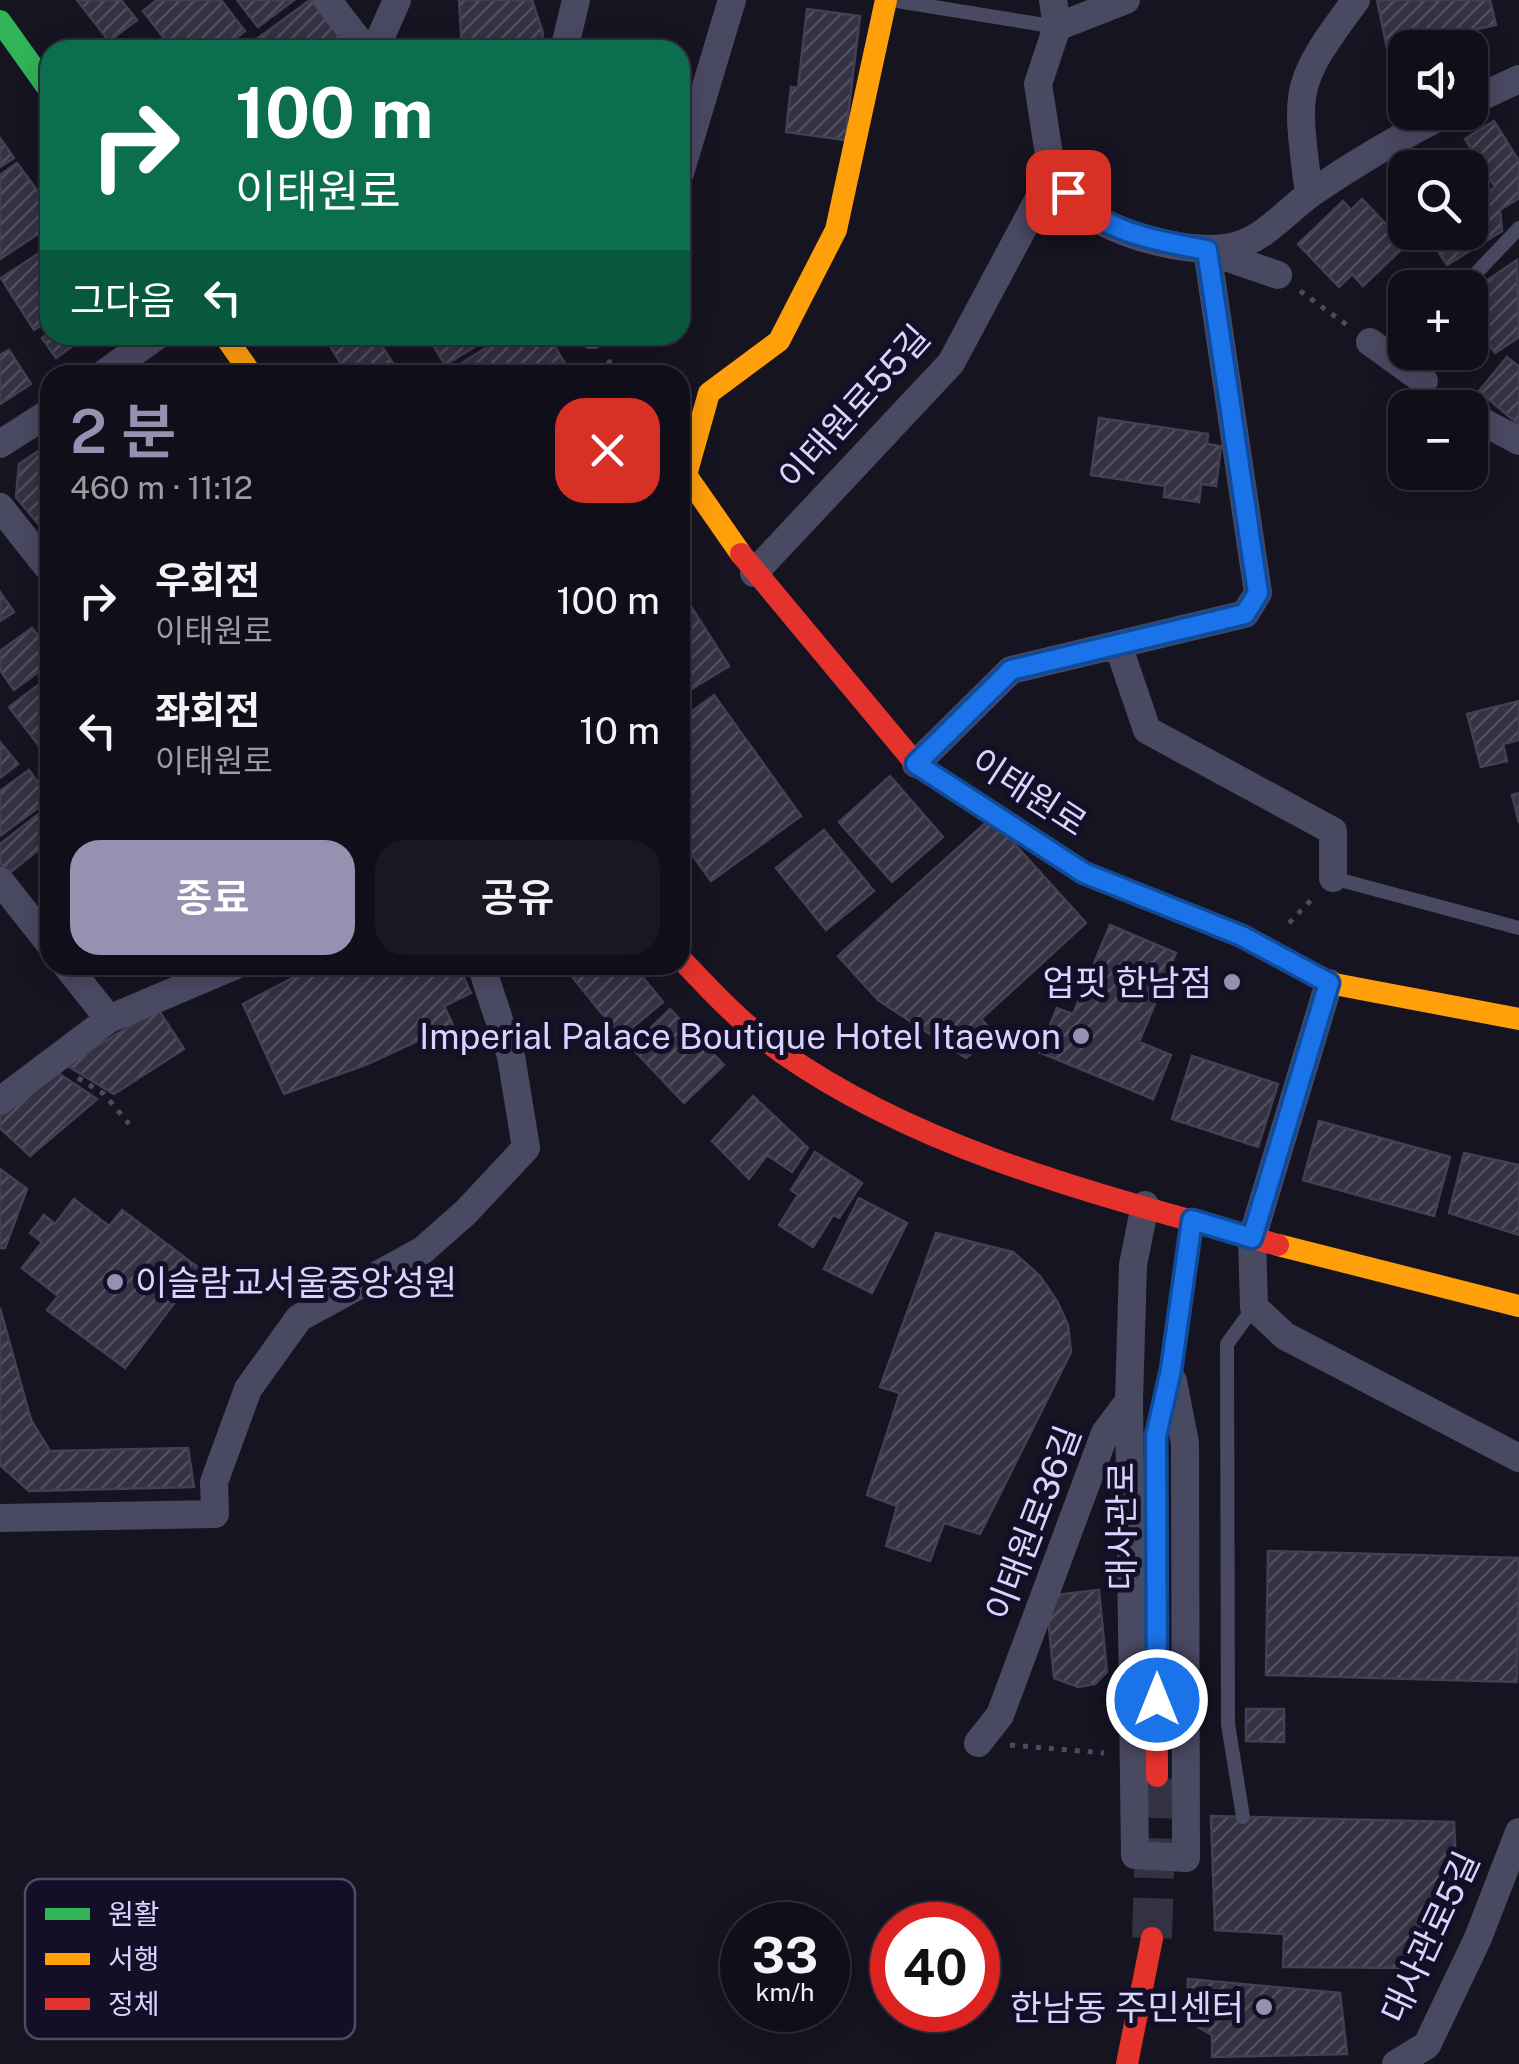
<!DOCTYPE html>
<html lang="ko">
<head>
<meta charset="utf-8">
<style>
  body { margin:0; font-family:"Public Sans","Noto Sans KR",sans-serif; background:#191822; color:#f1f3f6; height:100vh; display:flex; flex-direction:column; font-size:38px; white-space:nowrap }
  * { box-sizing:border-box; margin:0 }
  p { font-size:32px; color:#9c9ca2 }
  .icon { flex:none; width:55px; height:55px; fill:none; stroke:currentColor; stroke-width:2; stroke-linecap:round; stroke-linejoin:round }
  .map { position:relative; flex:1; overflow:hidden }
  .drawer { position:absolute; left:40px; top:365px; width:650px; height:610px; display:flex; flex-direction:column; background:#100f19; border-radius:30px; box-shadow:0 5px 25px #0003,0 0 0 2px #302f38 }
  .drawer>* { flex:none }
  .hud { position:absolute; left:40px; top:40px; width:650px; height:305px; border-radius:30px; box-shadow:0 5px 25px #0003,0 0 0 2px #302f38; background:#0b6e4f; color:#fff; overflow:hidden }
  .fabs { position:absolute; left:1388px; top:30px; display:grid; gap:20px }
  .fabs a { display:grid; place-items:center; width:100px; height:100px; border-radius:20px; background:#100f19; box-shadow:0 5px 25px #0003,0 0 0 2px #302f38; font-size:50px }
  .speed { position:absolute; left:720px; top:1902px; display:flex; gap:20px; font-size:50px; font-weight:700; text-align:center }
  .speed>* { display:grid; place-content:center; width:130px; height:130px; border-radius:50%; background:#100f19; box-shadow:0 5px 25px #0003,0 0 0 2px #302f38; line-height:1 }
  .speed small { font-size:25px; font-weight:400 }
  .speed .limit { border:15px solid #d22; background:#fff; color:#111 }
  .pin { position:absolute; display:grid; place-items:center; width:85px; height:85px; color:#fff; margin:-42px; border-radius:20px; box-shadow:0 5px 15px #0006 }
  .me { position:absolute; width:110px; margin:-55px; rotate:0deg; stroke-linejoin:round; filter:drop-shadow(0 0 8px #0008) }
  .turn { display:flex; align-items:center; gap:35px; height:210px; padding:0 30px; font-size:45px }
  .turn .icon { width:130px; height:130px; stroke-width:2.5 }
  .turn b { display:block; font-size:70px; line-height:85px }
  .then { display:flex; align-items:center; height:95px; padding:0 30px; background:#0003; gap:20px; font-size:38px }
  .round { display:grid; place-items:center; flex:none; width:105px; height:105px; border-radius:30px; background:#191822 }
  .summary { display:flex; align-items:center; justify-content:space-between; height:170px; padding:0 30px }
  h1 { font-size:60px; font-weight:600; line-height:75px; color:#9591b1 }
  .primary-button { display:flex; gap:20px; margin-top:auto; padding:20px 30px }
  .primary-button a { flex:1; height:115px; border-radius:30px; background:#9591b1; color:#fff; font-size:40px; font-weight:600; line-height:115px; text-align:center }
  .primary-button a+a { background:#191822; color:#f1f3f6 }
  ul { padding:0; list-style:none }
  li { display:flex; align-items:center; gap:30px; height:130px; padding:0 30px }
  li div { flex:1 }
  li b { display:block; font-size:38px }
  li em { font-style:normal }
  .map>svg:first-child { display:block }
  .building { fill:url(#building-hatch); stroke:#433f54; stroke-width:2.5 }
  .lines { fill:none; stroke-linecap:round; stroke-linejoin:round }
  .secondary-tunnel { stroke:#333142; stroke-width:40; stroke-dasharray:40 20; stroke-linecap:butt }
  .path { stroke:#44505f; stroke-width:5; stroke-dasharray:5 8; stroke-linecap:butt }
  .lane { stroke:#4a4962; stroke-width:14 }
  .street { stroke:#4a4962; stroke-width:28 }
  .fast { stroke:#30b455; stroke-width:22 }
  .slow { stroke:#ff9f0a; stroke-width:22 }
  .jam { stroke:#e5322d; stroke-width:22 }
  .route-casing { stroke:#114b97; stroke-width:25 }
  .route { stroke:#1a73e8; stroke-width:18 }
  .poi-dot { fill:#9591b1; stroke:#130f26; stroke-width:4 }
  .labels { text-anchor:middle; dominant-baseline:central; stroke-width:10; stroke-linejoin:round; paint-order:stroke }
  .street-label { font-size:35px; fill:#d9d4ff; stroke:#130f26 }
  .poi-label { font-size:35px; fill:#d9d4ff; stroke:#130f26; text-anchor:end }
  .key { fill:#130f26; stroke:#4e4a67; stroke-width:2.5 }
  .key-label { font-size:28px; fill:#d9d4ff }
</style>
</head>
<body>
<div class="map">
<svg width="1519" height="2064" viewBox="0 0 1519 2064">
  <defs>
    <pattern id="building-hatch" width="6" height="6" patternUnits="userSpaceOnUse" patternTransform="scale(2.5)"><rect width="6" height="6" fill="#343243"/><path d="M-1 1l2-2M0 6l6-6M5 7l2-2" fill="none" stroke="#514f5f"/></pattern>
  </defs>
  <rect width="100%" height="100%" fill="#161421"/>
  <path class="building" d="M 77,0 L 121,0 L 137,20 L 109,41 Z
    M 157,0 L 221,0 L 245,31 L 221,50 L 173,50 L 143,11 Z
    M 237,0 L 294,0 L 258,27 Z
    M 312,0 L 352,50 L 242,50 L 310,0 Z
    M 459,0 L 532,0 L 543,33 L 540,50 L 462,50 Z
    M 1377,0 L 1490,0 L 1496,25 L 1387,48 Z
    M 807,9 L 860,16 L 845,140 L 786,132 L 791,87 L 798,88 Z
    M 1494,121 L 1519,161 L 1519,198 L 1500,210 L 1502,231 L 1447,265 L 1426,232 L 1470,232 L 1470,203 L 1495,187 L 1465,139 Z
    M 0,138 L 14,158 L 0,167 Z
    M 17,163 L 50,208 L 50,226 L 0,259 L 0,175 Z
    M 1362,199 L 1406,245 L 1363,286 L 1352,274 L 1339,287 L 1298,244 L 1343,201 L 1351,210 Z
    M 50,246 L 50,319 L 34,330 L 1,278 Z
    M 1517,260 L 1519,337 L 1495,353 L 1470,316 L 1470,292 Z
    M 50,332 L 50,335 L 88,335 L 56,358 L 42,338 Z
    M 323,335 L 375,335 L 399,373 L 348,375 Z
    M 427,335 L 494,335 L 445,365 Z
    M 506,335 L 548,335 L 572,375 L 443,375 Z
    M 9,350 L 31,384 L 0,404 L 0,355 Z
    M 1507,357 L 1519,367 L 1519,425 L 1479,391 Z
    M 1099,418 L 1208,434 L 1207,444 L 1221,446 L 1216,486 L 1201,484 L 1199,502 L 1164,497 L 1165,486 L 1091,475 Z
    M 40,450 L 50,463 L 50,538 L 16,497 L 19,464 Z
    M 680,589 L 729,666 L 680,696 Z
    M 0,592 L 14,612 L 0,621 Z
    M 32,628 L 50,652 L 50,663 L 14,690 L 0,670 L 0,651 Z
    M 50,676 L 50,760 L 9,707 Z
    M 714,695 L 801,816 L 711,881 L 680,838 L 680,720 Z
    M 1519,701 L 1519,740 L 1503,744 L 1507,761 L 1481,767 L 1467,714 Z
    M 0,742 L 18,764 L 0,778 Z
    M 29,770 L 50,799 L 0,836 L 0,791 Z
    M 890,776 L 943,837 L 892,882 L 839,822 Z
    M 1519,793 L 1519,823 L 1512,795 Z
    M 50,805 L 50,841 L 8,874 L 0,863 L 0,844 Z
    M 991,818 L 1086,923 L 981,1019 L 994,1033 L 966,1058 L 878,1000 L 838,956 Z
    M 824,830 L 874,891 L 826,930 L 776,868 Z
    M 1110,925 L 1176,953 L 1139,1042 L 1171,1055 L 1153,1099 L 1039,1052 L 1057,1008 L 1073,1014 Z
    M 317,965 L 458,965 L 471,993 L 444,1006 L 453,1025 L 365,1065 L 284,1094 L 243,1004 Z
    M 549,965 L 571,965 L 556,975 Z
    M 590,965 L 633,965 L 663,1002 L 621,1037 L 573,978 Z
    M 158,1009 L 184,1049 L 114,1094 L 66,1065 Z
    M 670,1009 L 724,1065 L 684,1103 L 631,1047 Z
    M 1192,1056 L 1278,1084 L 1258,1147 L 1172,1119 Z
    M 55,1071 L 97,1099 L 30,1156 L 0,1128 L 0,1111 Z
    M 753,1096 L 808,1148 L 792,1172 L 767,1155 L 749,1179 L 712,1141 Z
    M 1319,1121 L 1450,1157 L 1434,1216 L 1303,1180 Z
    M 815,1152 L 862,1183 L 839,1218 L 833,1215 L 813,1247 L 779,1225 L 798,1195 L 791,1190 Z
    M 1464,1153 L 1519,1165 L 1519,1235 L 1449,1213 Z
    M 0,1169 L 27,1189 L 5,1248 L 0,1248 Z
    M 859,1198 L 907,1223 L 872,1293 L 824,1269 Z
    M 74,1199 L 109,1226 L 122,1210 L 200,1269 L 125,1368 L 47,1310 L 58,1296 L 22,1268 L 42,1242 L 30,1233 L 44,1215 L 55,1224 Z
    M 936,1233 L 1013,1252 L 1040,1276 L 1057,1301 L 1068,1325 L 1071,1352 L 980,1534 L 944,1523 L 930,1561 L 886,1546 L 897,1506 L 867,1495 L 900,1393 L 880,1387 Z
    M 0,1308 L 31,1420 L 50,1451 L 188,1448 L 194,1487 L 29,1491 L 0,1465 Z
    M 1268,1551 L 1519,1558 L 1517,1682 L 1266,1675 Z
    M 1099,1590 L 1107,1672 L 1095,1684 L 1078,1687 L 1054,1678 L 1046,1596 Z
    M 1246,1709 L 1284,1709 L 1284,1742 L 1246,1741 Z
    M 1211,1816 L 1454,1822 L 1456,1864 L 1436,1928 L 1419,1929 L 1417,1968 L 1283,1967 L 1284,1934 L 1215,1930 Z
    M 1188,1979 L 1340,1993 L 1347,2054 L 1212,2057 L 1212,2035 L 1186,2020 Z"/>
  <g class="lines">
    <path class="secondary-tunnel" d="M 1152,1938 L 1157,1776"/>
    <path class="path" d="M 1300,291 L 1347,325
      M 608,360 L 618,375
      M 1289,923 L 1313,898
      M 78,1078 L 104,1094 L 129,1124
      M 1010,1745 L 1104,1753"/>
    <path class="lane" d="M 891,0 L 1057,27
      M 1462,288 L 1519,228
      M 1333,878 L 1519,928
      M 1243,1817 L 1228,1724 L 1227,1344 L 1254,1307"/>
    <path class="street" d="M 327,0 L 366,50
      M 1057,27 L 1126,0
      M 375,50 L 397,0
      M 564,50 L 576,0
      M 1470,102 L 1519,79
      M 680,173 L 732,0
      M 1052,174 C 1062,185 1071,199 1082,208 C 1112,235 1196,257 1235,246 C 1265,238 1286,212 1310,194 C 1355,163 1401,136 1449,112
      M 1309,195 C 1296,89 1291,87 1356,0
      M 1208,251 L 1278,275
      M 591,335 L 593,335
      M 1370,342 L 1424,381
      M 102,375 L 158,335
      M 1470,415 L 1519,441
      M 0,444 L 50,412
      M 0,507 L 50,570
      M 754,573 L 951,363 L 1052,174 L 1038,84 L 1057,27 L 1053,0
      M 1118,645 L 1147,730 L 1333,831 L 1333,878
      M 916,764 L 1011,670 L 1245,614 L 1258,593 L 1207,250
      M 0,881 L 50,944
      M 66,965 L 109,1019
      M 1329,983 L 1252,1238 L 1254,1307 L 1285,1336 L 1519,1458
      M 0,1101 L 109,1019 L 236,965
      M 1145,1205 L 1133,1265 L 1129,1401 L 1135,1855 L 1186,1858 L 1185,1443 L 1173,1381
      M 0,1518 L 215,1514 L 214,1482 L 248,1389 L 299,1318 L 423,1250 L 466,1212 L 526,1148 L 511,1056 L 481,965
      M 978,1743 L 1000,1715 L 1105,1433 L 1129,1401
      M 1396,2064 L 1427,2045 L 1478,1938 L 1519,1832"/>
    <path class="fast" d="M 0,21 L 50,91"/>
    <path class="slow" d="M 224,335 L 252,375
      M 741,554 L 686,475 L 709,393 L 779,341 L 836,230 L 886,0
      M 1036,842 L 1084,873 L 1242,936 L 1329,983 L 1519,1019
      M 1278,1245 L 1519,1306"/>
    <path class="jam" d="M 741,554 L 916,764 L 1036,842
      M 680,958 C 712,992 743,1025 781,1052 C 926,1154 1109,1197 1278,1245
      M 1157,1776 L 1156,1435 L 1171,1370 L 1192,1220
      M 1127,2064 L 1152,1938"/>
  </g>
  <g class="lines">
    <g class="route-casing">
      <path id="route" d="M 1068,192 C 1103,233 1157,241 1207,250 L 1258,593 L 1245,614 L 1011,670 L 916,764 L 1084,873 L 1242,936 L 1329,983 L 1252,1238 L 1192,1220 L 1171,1370 L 1156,1436 L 1157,1700"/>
    </g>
    <use href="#route" class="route"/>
  </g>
  <g class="poi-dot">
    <circle cx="1232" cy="982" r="10"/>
    <circle cx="1081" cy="1036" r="10"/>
    <circle cx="115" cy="1282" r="10"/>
    <circle cx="1264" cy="2007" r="10"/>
  </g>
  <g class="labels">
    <g class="street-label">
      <text transform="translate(854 407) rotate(-48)">이태원로55길</text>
      <text transform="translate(1029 792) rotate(33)">이태원로</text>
      <text transform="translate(1033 1523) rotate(-69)">이태원로36길</text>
      <text transform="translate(1121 1526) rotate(-90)">대사관로</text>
      <text transform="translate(1430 1937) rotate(-65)">대사관로5길</text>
    </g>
    <g class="poi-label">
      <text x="1212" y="982">업핏 한남점</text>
      <text x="1061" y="1036">Imperial Palace Boutique Hotel Itaewon</text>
      <text x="135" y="1282" text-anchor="start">이슬람교서울중앙성원</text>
      <text x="1244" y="2007">한남동 주민센터</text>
    </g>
  </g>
  <rect x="25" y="1879" width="330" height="160" rx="15" class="key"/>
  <rect x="45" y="1908" width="45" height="12" fill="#30b455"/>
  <rect x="45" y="1953" width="45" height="12" fill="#ff9f0a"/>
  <rect x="45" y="1998" width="45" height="12" fill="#e5322d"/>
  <g class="key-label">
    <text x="108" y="1924">원활</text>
    <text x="108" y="1969">서행</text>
    <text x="108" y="2014">정체</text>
  </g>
</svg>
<div class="fabs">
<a><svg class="icon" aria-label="sound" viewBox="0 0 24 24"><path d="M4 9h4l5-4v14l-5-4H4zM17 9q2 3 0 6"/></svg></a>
<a><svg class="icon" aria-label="search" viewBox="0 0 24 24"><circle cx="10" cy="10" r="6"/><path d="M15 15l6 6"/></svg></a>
<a>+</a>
<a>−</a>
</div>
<div class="speed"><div>33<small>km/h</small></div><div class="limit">40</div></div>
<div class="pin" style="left:1068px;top:192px;background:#d93025"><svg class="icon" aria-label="arrive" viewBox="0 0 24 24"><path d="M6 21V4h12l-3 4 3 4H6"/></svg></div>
<svg class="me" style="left:1157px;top:1700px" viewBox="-20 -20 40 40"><circle r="17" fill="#1a73e8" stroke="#fff" stroke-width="3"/><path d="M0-11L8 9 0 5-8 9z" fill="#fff"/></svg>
<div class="hud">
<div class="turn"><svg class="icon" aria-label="right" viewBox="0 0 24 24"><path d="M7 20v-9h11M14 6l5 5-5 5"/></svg><div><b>100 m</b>이태원로</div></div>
<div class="then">그다음<svg class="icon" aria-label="left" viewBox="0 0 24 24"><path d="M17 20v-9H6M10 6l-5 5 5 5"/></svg></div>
</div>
<section class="drawer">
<div class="summary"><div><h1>2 분</h1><p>460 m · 11:12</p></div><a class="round" style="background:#d93025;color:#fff"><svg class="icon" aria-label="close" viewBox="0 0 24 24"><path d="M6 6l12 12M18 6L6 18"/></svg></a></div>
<ul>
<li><svg class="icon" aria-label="right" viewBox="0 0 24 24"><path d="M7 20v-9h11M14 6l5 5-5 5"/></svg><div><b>우회전</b><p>이태원로</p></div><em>100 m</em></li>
<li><svg class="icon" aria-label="left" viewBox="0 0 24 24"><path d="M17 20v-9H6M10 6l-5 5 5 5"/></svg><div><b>좌회전</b><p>이태원로</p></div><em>10 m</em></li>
</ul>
<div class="primary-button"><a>종료</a><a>공유</a></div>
</section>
</div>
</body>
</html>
